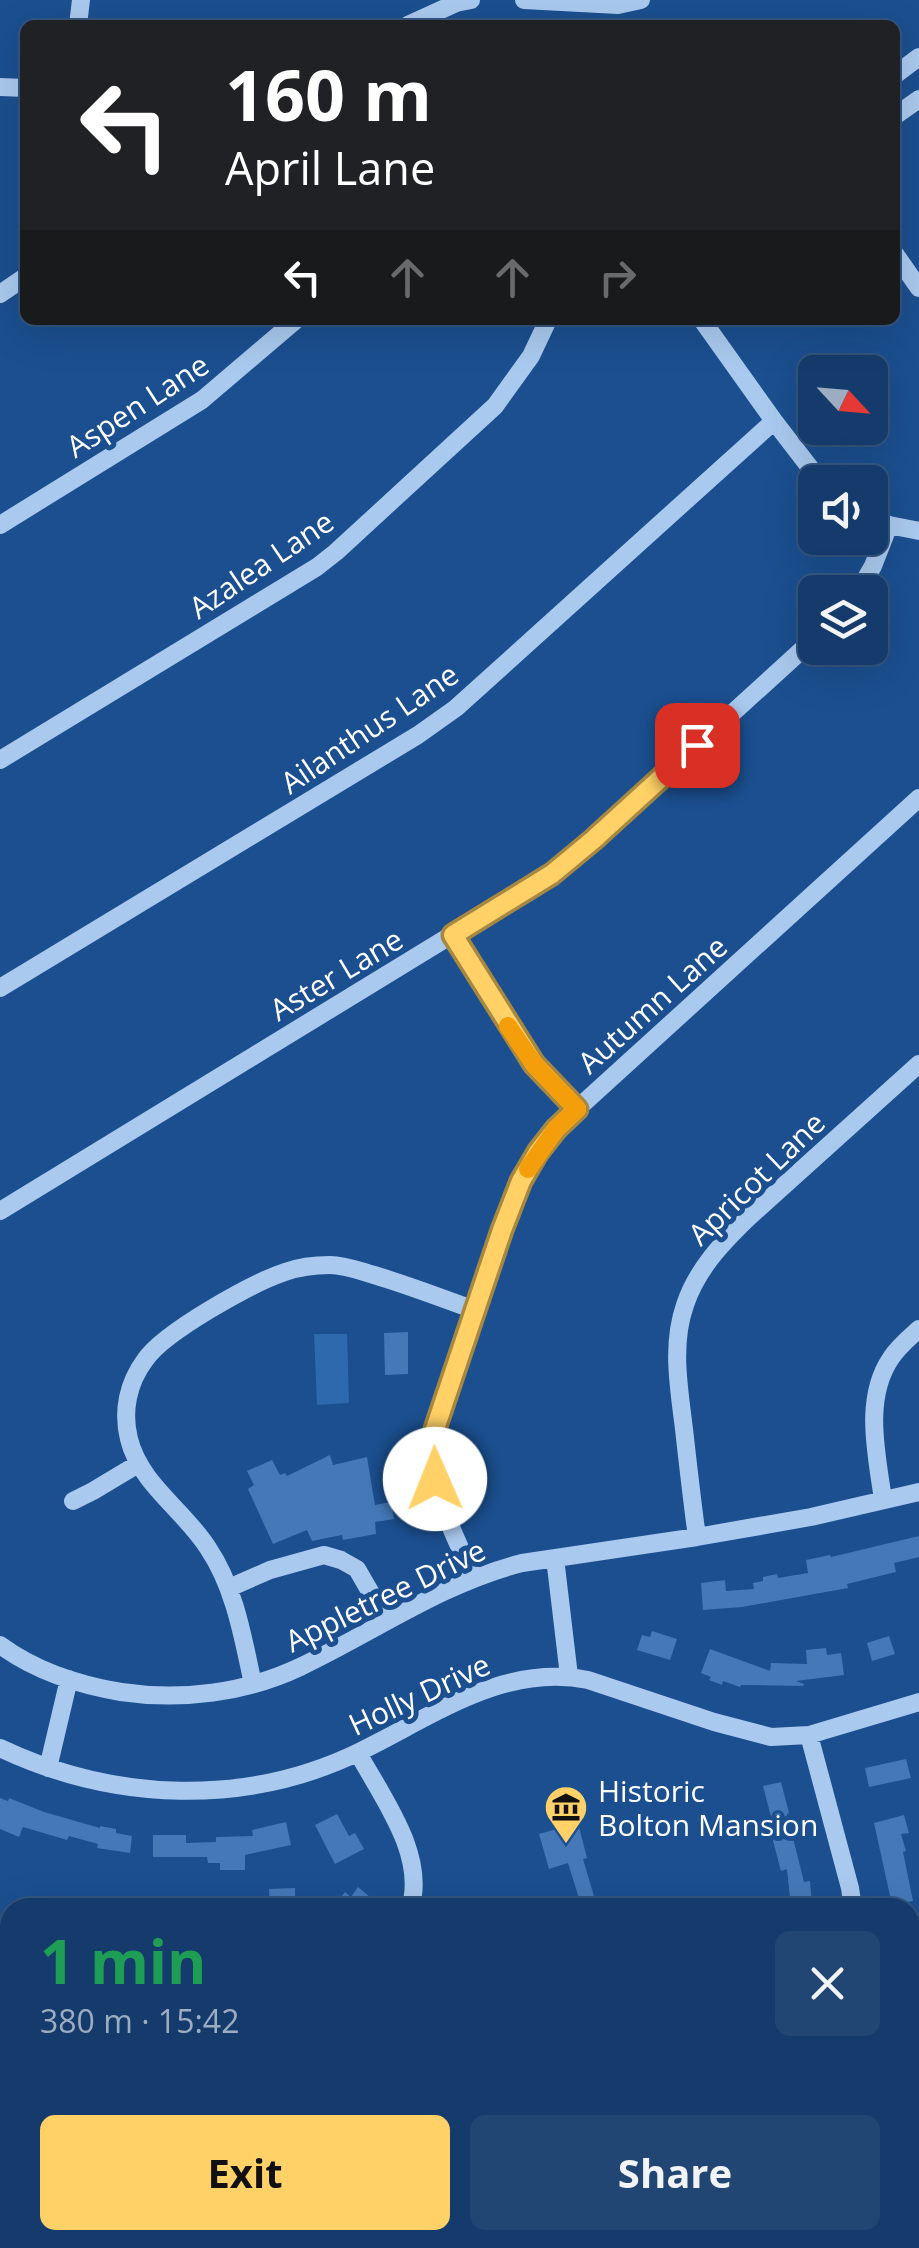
<!DOCTYPE html>
<html lang="en">
<head>
<meta charset="utf-8">
<style>
  body { margin:0; font-family:"Open Sans",sans-serif; background:#214673; color:#f1f3f6; height:100vh; display:flex; flex-direction:column; font-size:38px; white-space:nowrap }
  * { box-sizing:border-box; margin:0 }
  p { font-size:32px; color:#9dadc1 }
  .icon { flex:none; width:55px; height:55px; fill:none; stroke:currentColor; stroke-width:2; stroke-linecap:round; stroke-linejoin:round }
  .map { position:relative; flex:1; overflow:hidden }
  .drawer { position:absolute; left:0px; top:1898px; width:920px; height:352px; display:flex; flex-direction:column; background:#143b6b; border-radius:30px 30px 0 0; box-shadow:0 10px 40px #0002,0 0 0 2px #33557e }
  .drawer>* { flex:none }
  .banner { position:absolute; left:20px; top:20px; width:880px; height:305px; border-radius:15px; box-shadow:0 10px 40px #0002,0 0 0 2px #33557e; background:#202124; color:#fff; overflow:hidden }
  .needle { width:65px; rotate:116deg }
  .buttons { position:absolute; left:798px; top:355px; display:grid; gap:20px }
  .buttons a { display:grid; place-items:center; width:90px; height:90px; border-radius:15px; background:#143b6b; box-shadow:0 10px 40px #0002,0 0 0 2px #33557e; font-size:50px }
  .pin { position:absolute; display:grid; place-items:center; width:85px; height:85px; color:#fff; margin:-42px; border-radius:20px; box-shadow:0 5px 15px #0006 }
  .me { position:absolute; width:110px; margin:-55px; rotate:359deg; stroke-linejoin:round; filter:drop-shadow(0 0 8px #0008) }
  .turn { display:flex; align-items:center; gap:35px; height:210px; padding:0 40px; font-size:45px }
  .turn .icon { width:130px; height:130px; stroke-width:2.5 }
  .turn b { display:block; font-size:70px; line-height:85px }
  .lanes { display:flex; align-items:center; height:95px; padding:0 40px; background:#0003; justify-content:center; gap:50px; direction:ltr }
  .lanes .off { opacity:.35 }
  .round { display:grid; place-items:center; flex:none; width:105px; height:105px; border-radius:15px; background:#214673 }
  .summary { display:flex; align-items:center; justify-content:space-between; height:170px; padding:0 40px }
  h1 { font-size:60px; font-weight:700; line-height:75px; color:#1e9e55 }
  .button { display:flex; gap:20px; margin-top:auto; padding:20px 40px }
  .button a { flex:1; height:115px; border-radius:15px; background:#ffd166; color:#111; font-size:40px; font-weight:700; line-height:115px; text-align:center }
  .button a+a { background:#214673; color:#f1f3f6 }
  .map>svg:first-child { display:block }
  .green { fill:#2e69ad }
  .building { fill:#4478b7 }
  .lines { fill:none; stroke-linecap:round; stroke-linejoin:round }
  .minor { stroke:#a9c9ee; stroke-width:18 }
  .route-casing { stroke:#a68842; stroke-width:25 }
  .route { stroke:#ffd166; stroke-width:18 }
  .slow { stroke:#f59e0b; stroke-width:18 }
  .labels { text-anchor:middle; dominant-baseline:central; stroke-width:10; stroke-linejoin:round; paint-order:stroke }
  .street-label { font-size:30px; fill:#fff; stroke:#1b4f8f }
  .poi-label { font-size:30px; fill:#fff; stroke:#1b4f8f; text-anchor:start }
</style>
</head>
<body>
<div class="map">
<svg width="919" height="2248" viewBox="0 0 919 2248">
  <rect width="100%" height="100%" fill="#1b4f8f"/>
  <path class="green" d="M 314,1334 L 347,1334 L 349,1403 L 317,1405 Z"/>
  <path class="building" d="M 408,1332 L 408,1374 L 385,1375 L 384,1333 Z
    M 330,1455 L 333,1465 L 367,1457 L 375,1505 L 391,1502 L 394,1519 L 375,1522 L 376,1534 L 343,1540 L 342,1535 L 312,1541 L 307,1530 L 273,1544 L 248,1489 L 254,1485 L 247,1471 L 272,1460 L 280,1475 L 285,1473 L 287,1476 Z
    M 919,1536 L 919,1557 L 894,1563 L 896,1572 L 847,1584 L 848,1588 L 742,1607 L 703,1610 L 701,1583 L 725,1580 L 726,1591 L 754,1589 L 753,1583 L 763,1581 L 763,1577 L 777,1574 L 778,1578 L 808,1573 L 806,1560 L 830,1555 L 831,1557 Z
    M 652,1631 L 677,1639 L 670,1660 L 637,1650 L 642,1635 L 650,1637 Z
    M 889,1636 L 895,1654 L 872,1661 L 867,1643 Z
    M 826,1648 L 827,1655 L 841,1653 L 844,1675 L 796,1681 L 804,1684 L 803,1686 L 741,1685 L 740,1687 L 723,1681 L 722,1685 L 709,1680 L 711,1677 L 701,1673 L 710,1649 L 770,1671 L 771,1663 L 807,1664 L 806,1650 Z
    M 906,1759 L 911,1778 L 869,1787 L 865,1768 Z
    M 781,1782 L 789,1813 L 787,1814 L 804,1882 L 810,1881 L 812,1906 L 808,1908 L 791,1908 L 787,1869 L 781,1871 L 772,1837 L 776,1836 L 763,1786 Z
    M 0,1798 L 8,1801 L 9,1798 L 44,1812 L 100,1828 L 100,1826 L 116,1829 L 116,1833 L 132,1836 L 130,1853 L 97,1848 L 98,1844 L 69,1836 L 67,1840 L 23,1827 L 19,1837 L 0,1829 Z
    M 337,1814 L 349,1836 L 355,1833 L 364,1849 L 335,1864 L 315,1825 Z
    M 904,1815 L 909,1833 L 901,1834 L 906,1851 L 903,1852 L 913,1901 L 892,1905 L 874,1823 Z
    M 286,1822 L 291,1845 L 245,1855 L 245,1870 L 220,1870 L 220,1863 L 208,1863 L 207,1857 L 153,1857 L 153,1835 L 186,1835 L 186,1843 L 216,1842 L 216,1837 L 253,1836 L 252,1830 Z
    M 578,1823 L 587,1858 L 583,1859 L 596,1903 L 582,1908 L 568,1863 L 549,1869 L 539,1834 Z
    M 358,1887 L 383,1908 L 333,1908 L 345,1892 L 351,1897 Z
    M 295,1888 L 295,1903 L 288,1903 L 288,1908 L 270,1908 L 269,1889 Z"/>
  <g class="lines">
    <path class="minor" d="M 524,0 L 618,5 L 641,0
      M 78,25 L 81,0
      M 408,25 L 456,3 L 471,0
      M 895,75 L 919,57
      M 0,87 L 25,88
      M 895,116 L 919,99
      M 895,254 L 919,288
      M 0,294 L 25,277
      M 702,320 L 774,421 L 821,482
      M 870,518 L 889,525 L 919,531
      M 0,525 L 202,400 L 296,320
      M 858,592 L 873,566 L 889,525
      M 0,760 L 317,567 L 336,552 L 495,406 L 531,356 L 548,320
      M 453,935 L 534,1064 L 577,1109
      M 0,988 L 418,735 L 456,708 L 774,421
      M 0,1211 L 553,873 L 593,840 L 815,638
      M 883,1500 C 877,1455 863,1399 891,1358 C 898,1347 909,1338 919,1329
      M 73,1501 L 93,1491 L 138,1464
      M 697,1537 C 692,1501 688,1465 684,1429 C 679,1388 671,1345 685,1305 C 697,1269 722,1243 749,1217 L 919,1064
      M 555,1558 L 569,1676
      M 474,1578 C 449,1525 430,1489 435,1429 L 501,1230 L 521,1181 L 538,1152 L 556,1129 L 577,1109 L 919,798
      M 229,1588 L 270,1570 L 324,1555 L 341,1560 L 357,1569 L 387,1621
      M 0,1645 C 34,1670 79,1685 121,1692 C 181,1701 245,1693 300,1667 C 374,1632 442,1583 522,1563 L 697,1537 L 811,1517 L 919,1492
      M 253,1684 C 243,1638 235,1588 208,1548 C 184,1510 140,1484 129,1439 C 122,1411 128,1383 145,1360 C 164,1332 252,1283 285,1272 C 299,1267 316,1265 330,1265 C 345,1265 360,1271 374,1275 C 408,1285 441,1298 475,1310
      M 809,1735 L 850,1888 L 853,1908
      M 0,1748 C 114,1802 247,1807 361,1751 C 433,1716 504,1663 588,1680 L 714,1722 L 771,1737 L 809,1735 L 919,1702
      M 358,1753 C 382,1797 427,1856 410,1908
      M 48,1768 L 69,1679
      M 0,1991 L 10,1993
      M 910,2183 L 919,2176
      M 0,2228 L 10,2226
      M 353,2240 L 360,2248
      M 449,2248 L 459,2240
      M 821,2248 L 832,2240"/>
  </g>
  <g class="lines">
    <g class="route-casing">
      <path id="route" d="M 435,1479 L 433,1456 L 435,1429 L 502,1230 L 521,1181 L 538,1152 L 556,1129 L 577,1109 L 534,1064 L 453,935 L 552,874 L 593,840 L 697,745"/>
    </g>
    <use href="#route" class="route"/>
    <path class="slow" d="M 508,1026 L 534,1064 L 577,1109 L 556,1129 L 528,1169"/>
  </g>
  <defs>
    <g id="museum-pin" transform="scale(2.25)"><path d="M0 17L-7.5 6A9.5 9.5 0 1 1 7.5 6Z" fill="#ffd166" stroke="#1b4f8f"/><path d="M0-6L6-3V-2H-6V-3ZM-5-1h2V3h-2ZM-1-1h2V3h-2ZM3-1h2V3H3ZM-6 4H6V6H-6Z" fill="#111"/></g>
  </defs>
  <g fill-rule="evenodd">
    <use href="#museum-pin" x="566" y="1807"/>
  </g>
  <g class="labels">
    <g class="street-label">
      <text transform="translate(137 405) rotate(-33)">Aspen Lane</text>
      <text transform="translate(261 564) rotate(-34)">Azalea Lane</text>
      <text transform="translate(369 728) rotate(-34)">Ailanthus Lane</text>
      <text transform="translate(336 974) rotate(-31)">Aster Lane</text>
      <text transform="translate(652 1004) rotate(-42)">Autumn Lane</text>
      <text transform="translate(756 1178) rotate(-44)">Apricot Lane</text>
      <text transform="translate(385 1595) rotate(-26)">Appletree Drive</text>
      <text transform="translate(419 1694) rotate(-25)">Holly Drive</text>
    </g>
    <g class="poi-label">
      <text x="598" y="1790">Historic<tspan x="598" dy="34">Bolton Mansion</tspan></text>
    </g>
  </g>
</svg>
<div class="buttons">
<a><svg class="needle" viewBox="-14 -14 28 28"><path d="M0-13l5 13h-10z" fill="#e53935"/><path d="M0 13l5-13h-10z" fill="#9dadc1"/></svg></a>
<a><svg class="icon" aria-label="sound" viewBox="0 0 24 24"><path d="M4 9h4l5-4v14l-5-4H4zM17 9q2 3 0 6"/></svg></a>
<a><svg class="icon" aria-label="layers" viewBox="0 0 24 24"><path d="M12 4l9 5-9 5-9-5zM3 14l9 5 9-5"/></svg></a>
</div>
<div class="pin" style="left:697px;top:745px;background:#d93025"><svg class="icon" aria-label="arrive" viewBox="0 0 24 24"><path d="M6 21V4h12l-3 4 3 4H6"/></svg></div>
<svg class="me" style="left:435px;top:1479px" viewBox="-20 -20 40 40"><circle r="19" fill="#fff"/><path d="M0-13L10 11 0 6-10 11z" fill="#ffd166"/></svg>
<div class="banner">
<div class="turn"><svg class="icon" aria-label="left" viewBox="0 0 24 24"><path d="M17 20v-9H6M10 6l-5 5 5 5"/></svg><div><b>160 m</b>April Lane</div></div>
<div class="lanes"><svg class="icon" aria-label="left" viewBox="0 0 24 24"><path d="M17 20v-9H6M10 6l-5 5 5 5"/></svg><svg class="icon off" aria-label="ahead" viewBox="0 0 24 24"><path d="M12 20V5M6 11l6-6 6 6"/></svg><svg class="icon off" aria-label="ahead" viewBox="0 0 24 24"><path d="M12 20V5M6 11l6-6 6 6"/></svg><svg class="icon off" aria-label="right" viewBox="0 0 24 24"><path d="M7 20v-9h11M14 6l5 5-5 5"/></svg></div>
</div>
<section class="drawer">
<div class="summary"><div><h1>1 min</h1><p>380 m · 15:42</p></div><a class="round"><svg class="icon" aria-label="close" viewBox="0 0 24 24"><path d="M6 6l12 12M18 6L6 18"/></svg></a></div>
<div class="button"><a>Exit</a><a>Share</a></div>
</section>
</div>
</body>
</html>
